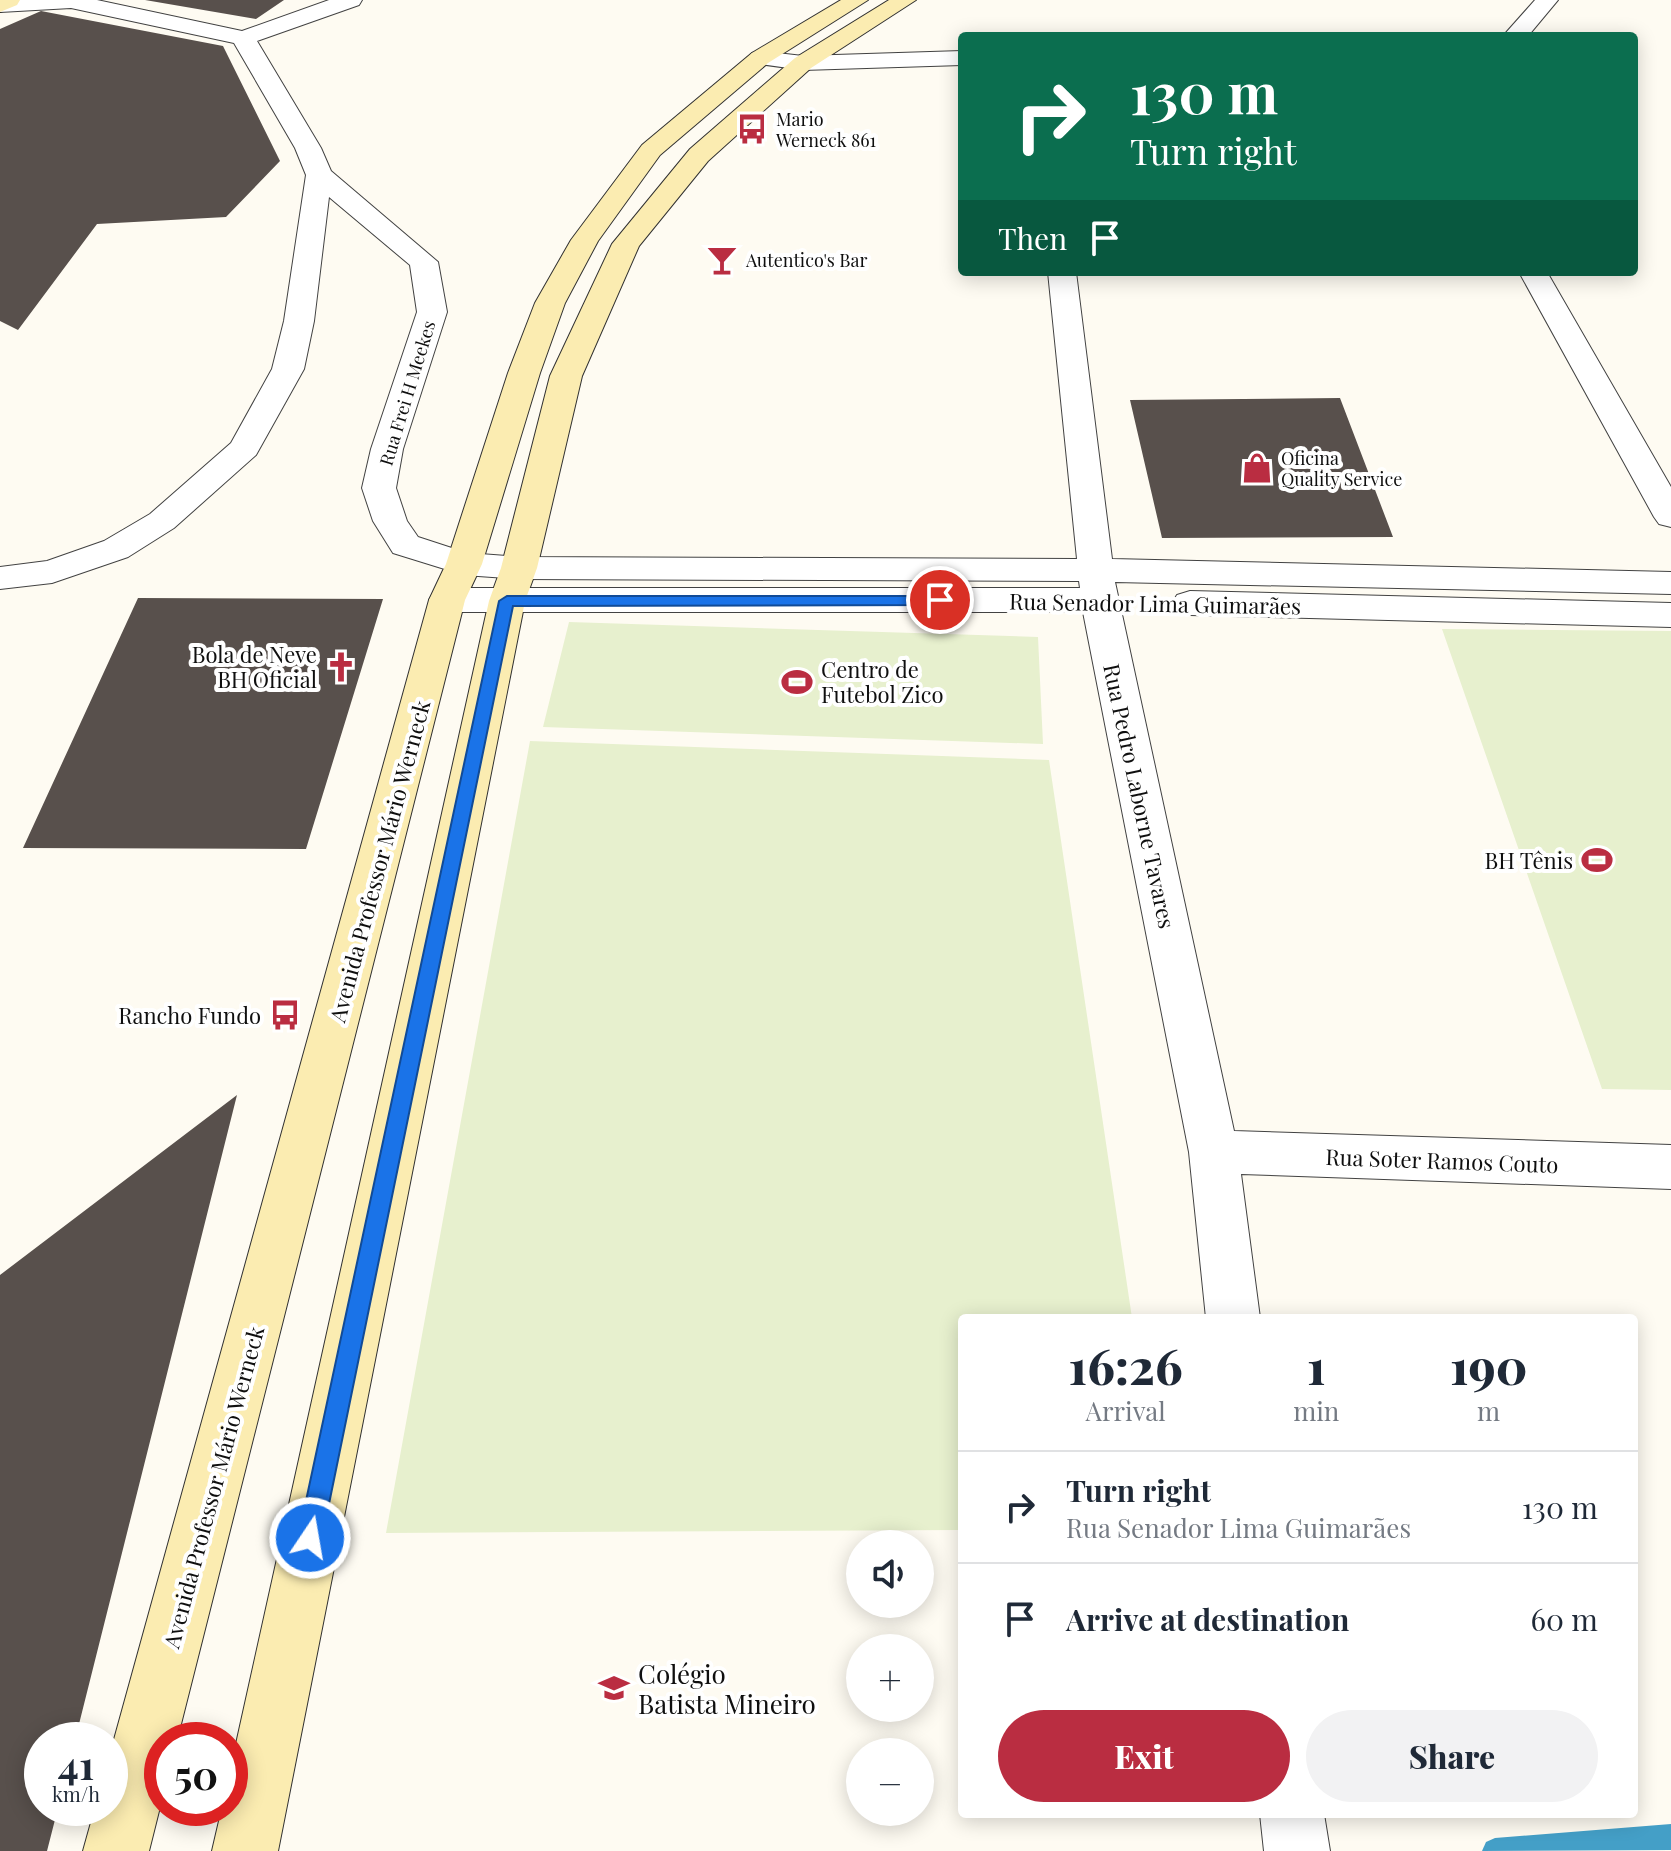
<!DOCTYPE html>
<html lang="en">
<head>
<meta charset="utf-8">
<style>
  body { margin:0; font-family:"Playfair Display",serif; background:#f2f2f3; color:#1f2937; height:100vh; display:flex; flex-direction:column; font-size:30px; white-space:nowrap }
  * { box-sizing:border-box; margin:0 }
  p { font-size:26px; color:#747a83 }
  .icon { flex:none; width:44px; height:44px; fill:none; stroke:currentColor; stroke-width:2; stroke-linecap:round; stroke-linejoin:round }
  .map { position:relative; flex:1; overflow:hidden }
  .side { position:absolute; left:958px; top:1314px; width:680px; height:504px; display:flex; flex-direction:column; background:#fff; border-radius:8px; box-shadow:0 4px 20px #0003 }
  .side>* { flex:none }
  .top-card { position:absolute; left:958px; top:32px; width:680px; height:244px; border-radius:8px; box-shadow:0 4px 20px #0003; background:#0b6e4f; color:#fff; overflow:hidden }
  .controls { position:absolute; left:846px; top:1530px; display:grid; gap:16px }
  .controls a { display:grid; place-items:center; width:88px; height:88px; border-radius:50%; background:#fff; box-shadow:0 4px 20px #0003; font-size:40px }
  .speed { position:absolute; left:24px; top:1722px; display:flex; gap:16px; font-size:40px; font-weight:700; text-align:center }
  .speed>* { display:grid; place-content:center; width:104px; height:104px; border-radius:50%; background:#fff; box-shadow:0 4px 20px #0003; line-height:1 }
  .speed small { font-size:20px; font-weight:400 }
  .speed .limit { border:12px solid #d22; background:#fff; color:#111 }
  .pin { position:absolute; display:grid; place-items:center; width:68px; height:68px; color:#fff; margin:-34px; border:4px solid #fff; border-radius:50%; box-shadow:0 2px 8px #0007 }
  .me { position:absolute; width:88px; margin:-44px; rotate:12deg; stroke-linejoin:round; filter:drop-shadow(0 0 6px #0008) }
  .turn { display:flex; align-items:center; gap:28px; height:168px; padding:0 40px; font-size:36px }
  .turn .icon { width:104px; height:104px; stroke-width:2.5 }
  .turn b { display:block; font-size:56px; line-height:68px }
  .then { display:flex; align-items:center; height:76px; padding:0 40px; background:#0003; gap:16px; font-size:30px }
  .eta { display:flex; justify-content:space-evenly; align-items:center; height:136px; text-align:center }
  .eta b { font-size:48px; font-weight:800; line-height:56px }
  .button { display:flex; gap:16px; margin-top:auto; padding:16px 40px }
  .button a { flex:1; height:92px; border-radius:48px; background:#ba2d41; color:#fff; font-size:32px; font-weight:800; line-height:92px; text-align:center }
  .button a+a { background:#f2f2f3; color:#1f2937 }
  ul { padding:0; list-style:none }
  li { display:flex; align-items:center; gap:24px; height:112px; padding:0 40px; border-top:2px solid #e0e1e3 }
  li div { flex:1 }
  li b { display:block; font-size:30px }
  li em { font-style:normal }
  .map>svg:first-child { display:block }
  .pitch { fill:#e7f0ce }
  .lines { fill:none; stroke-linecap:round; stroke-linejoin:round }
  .stream { fill:#449fc7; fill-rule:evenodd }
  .building { fill:#58504c }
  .street-casing { stroke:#424242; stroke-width:2 }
  .secondary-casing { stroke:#313131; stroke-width:2 }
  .street { fill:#fff; fill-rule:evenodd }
  .secondary { fill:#fbecb1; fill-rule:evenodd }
  .route { fill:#1a73e8; stroke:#114b97; stroke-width:2 }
  .labels { text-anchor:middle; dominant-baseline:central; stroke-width:8; stroke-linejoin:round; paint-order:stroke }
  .far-poi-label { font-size:18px; fill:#0f0f0f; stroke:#fff; text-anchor:start }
  .far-street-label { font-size:18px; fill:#0f0f0f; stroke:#fff }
  .street-label { font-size:22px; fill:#0f0f0f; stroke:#fff }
  .poi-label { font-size:22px; fill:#0f0f0f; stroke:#fff; text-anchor:end }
  .near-poi-label { font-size:26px; fill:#0f0f0f; stroke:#fff; text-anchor:start }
</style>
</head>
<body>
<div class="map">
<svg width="1671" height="1851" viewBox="0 0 1671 1851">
  <rect width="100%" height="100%" fill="#fefbf2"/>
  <path class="pitch" d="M 569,622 L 1038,637 L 1043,744 L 543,727 Z
    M 1442,629 L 1671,631 L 1671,1090 L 1602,1089 Z
    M 530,741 L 1049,760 L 1132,1318 L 962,1318 L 962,1530 L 386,1533 Z"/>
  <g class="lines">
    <path class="stream" d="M 1671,1824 L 1671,1850 L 1482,1851 L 1486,1842 L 1495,1838 Z"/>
  </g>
  <path class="building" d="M 145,0 L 284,0 L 256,19 Z
    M 41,11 L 223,46 L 280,161 L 226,217 L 97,224 L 18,330 L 0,321 L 0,29 Z
    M 1340,398 L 1393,537 L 1162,538 L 1130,400 Z
    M 138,598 L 383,599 L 306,849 L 23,848 Z
    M 237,1095 L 75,1740 L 42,1740 L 42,1808 L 58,1808 L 47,1851 L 0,1851 L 0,1275 Z"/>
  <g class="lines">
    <g class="street-casing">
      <path id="street" d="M 0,0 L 97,0 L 242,31 L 329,0 L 362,0 L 359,5 L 257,41 L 321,148 L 331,171 L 438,262 L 447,312 L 403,449 L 396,488 L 407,521 L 418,537 L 467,553 L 519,557 L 1077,559 L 1048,272 L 1076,272 L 1112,559 L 1671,572 L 1671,594 L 1115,582 L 1234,1131 L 1671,1145 L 1671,1189 L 1241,1174 L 1260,1318 L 1206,1318 L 1189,1152 L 1083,612 L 447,612 L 434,608 L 429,600 L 434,592 L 447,588 L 1080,588 L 1079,581 L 519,579 L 464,575 L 393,553 L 373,521 L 362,488 L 371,449 L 417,312 L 410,265 L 329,197 L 314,321 L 304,369 L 256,455 L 174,528 L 128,557 L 52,583 L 0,589 L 0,567 L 47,561 L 104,541 L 150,514 L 231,443 L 272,369 L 284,321 L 306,175 L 295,148 L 234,43 L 71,8 L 0,12 Z
        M 1535,0 L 1558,0 L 1528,36 L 1503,36 Z
        M 760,51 L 803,56 L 962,51 L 962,65 L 803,70 L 752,63 L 748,58 L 752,53 Z
        M 1519,272 L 1547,272 L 1671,487 L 1671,527 L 1659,524 L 1654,517 Z
        M 1190,591 L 1671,603 L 1671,627 L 1190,615 L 1177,611 L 1172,603 L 1177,595 Z
        M 1260,1814 L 1324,1814 L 1330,1851 L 1264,1851 Z"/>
    </g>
    <g class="secondary-casing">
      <path id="secondary" d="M 0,0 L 20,0 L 17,5 L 0,12 Z
        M 841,0 L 868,0 L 768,63 L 660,155 L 598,241 L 565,303 L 540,373 L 482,564 L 465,600 L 177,1740 L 162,1740 L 162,1799 L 149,1851 L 83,1851 L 95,1808 L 110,1808 L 110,1754 L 429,600 L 446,564 L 508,373 L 535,303 L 571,240 L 642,145 L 752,53 Z
        M 889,0 L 916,0 L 811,68 L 708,161 L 639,246 L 582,376 L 537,568 L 525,601 L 278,1851 L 212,1851 L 222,1808 L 230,1808 L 230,1771 L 489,601 L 501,568 L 550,376 L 612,244 L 690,149 L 795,58 Z"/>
    </g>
    <use href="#street" class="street"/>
    <use href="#secondary" class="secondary"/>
  </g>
  <path class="route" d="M 507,596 L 940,596 L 947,600 L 940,605 L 513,606 L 322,1538 L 319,1547 L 310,1550 L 302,1547 L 298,1538 L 499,601 Z"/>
  <defs>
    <g id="bus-bare" transform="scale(2.4)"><path d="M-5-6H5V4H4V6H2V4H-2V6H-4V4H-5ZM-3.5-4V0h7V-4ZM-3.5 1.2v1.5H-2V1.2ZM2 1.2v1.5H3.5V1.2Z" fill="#ba2d41" stroke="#fff" stroke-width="2.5" paint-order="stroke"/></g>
    <g id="bar-bare" transform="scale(2.4)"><path d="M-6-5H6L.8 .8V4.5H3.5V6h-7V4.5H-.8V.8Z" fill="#ba2d41" stroke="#fff" stroke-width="2.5" paint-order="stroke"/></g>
    <g id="shop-bare" transform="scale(2.4)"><path d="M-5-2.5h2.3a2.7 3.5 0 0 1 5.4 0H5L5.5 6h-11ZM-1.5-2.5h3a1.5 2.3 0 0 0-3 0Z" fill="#ba2d41" stroke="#fff" stroke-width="2.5" paint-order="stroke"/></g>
    <g id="church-bare" transform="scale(2.4)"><path d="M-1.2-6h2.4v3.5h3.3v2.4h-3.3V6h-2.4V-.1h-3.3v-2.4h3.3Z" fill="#ba2d41" stroke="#fff" stroke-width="2.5" paint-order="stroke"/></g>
    <g id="stadium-bare" transform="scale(2.4)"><path d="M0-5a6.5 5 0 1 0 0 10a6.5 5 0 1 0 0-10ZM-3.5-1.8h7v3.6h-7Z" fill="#ba2d41" stroke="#fff" stroke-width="2.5" paint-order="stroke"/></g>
    <g id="school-bare" transform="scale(2.4)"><path d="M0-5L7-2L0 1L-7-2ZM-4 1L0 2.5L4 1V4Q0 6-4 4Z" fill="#ba2d41" stroke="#fff" stroke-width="2.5" paint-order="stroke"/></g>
  </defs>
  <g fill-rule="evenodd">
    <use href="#bus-bare" x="752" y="129"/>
    <use href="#bar-bare" x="722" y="260"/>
    <use href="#shop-bare" x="1257" y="468"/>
    <use href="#church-bare" x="341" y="667"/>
    <use href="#stadium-bare" x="797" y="682"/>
    <use href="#stadium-bare" x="1597" y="860"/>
    <use href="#bus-bare" x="285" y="1015"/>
    <use href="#school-bare" x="614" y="1688"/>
  </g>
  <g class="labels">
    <g class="far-poi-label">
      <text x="776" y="119">Mario<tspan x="776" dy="21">Werneck 861</tspan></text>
      <text x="746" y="260">Autentico's Bar</text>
      <text x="1281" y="458">Oficina<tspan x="1281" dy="21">Quality Service</tspan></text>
    </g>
    <g class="far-street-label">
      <text transform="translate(407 393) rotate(-73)">Rua Frei H Meekes</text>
    </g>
    <g class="street-label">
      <text transform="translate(1155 603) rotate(1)">Rua Senador Lima Guimarães</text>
      <text transform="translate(1140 796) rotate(78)">Rua Pedro Laborne Tavares</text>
      <text transform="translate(379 861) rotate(-75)">Avenida Professor Mário Werneck</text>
      <text transform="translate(1442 1160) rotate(2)">Rua Soter Ramos Couto</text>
      <text transform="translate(213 1487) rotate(-75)">Avenida Professor Mário Werneck</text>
    </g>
    <g class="poi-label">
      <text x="317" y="654">Bola de Neve<tspan x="317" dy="25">BH Oficial</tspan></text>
      <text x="821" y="669" text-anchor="start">Centro de<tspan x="821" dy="25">Futebol Zico</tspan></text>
      <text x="1573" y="860">BH Tênis</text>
      <text x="261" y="1015">Rancho Fundo</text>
    </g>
    <g class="near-poi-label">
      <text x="638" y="1673">Colégio<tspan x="638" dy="30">Batista Mineiro</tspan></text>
    </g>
  </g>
</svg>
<div class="controls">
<a><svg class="icon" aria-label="sound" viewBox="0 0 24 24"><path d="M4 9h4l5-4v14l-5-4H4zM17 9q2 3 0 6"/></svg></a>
<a>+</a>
<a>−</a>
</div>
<div class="speed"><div>41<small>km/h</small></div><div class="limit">50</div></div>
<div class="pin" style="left:940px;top:600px;background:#d93025"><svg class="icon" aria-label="arrive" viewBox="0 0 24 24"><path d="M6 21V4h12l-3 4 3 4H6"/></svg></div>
<svg class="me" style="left:310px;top:1538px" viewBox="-20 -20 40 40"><circle r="17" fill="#1a73e8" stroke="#fff" stroke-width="3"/><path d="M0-11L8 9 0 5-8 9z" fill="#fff"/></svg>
<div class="top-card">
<div class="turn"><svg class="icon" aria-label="right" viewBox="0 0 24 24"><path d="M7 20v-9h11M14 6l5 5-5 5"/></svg><div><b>130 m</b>Turn right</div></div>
<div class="then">Then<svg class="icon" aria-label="arrive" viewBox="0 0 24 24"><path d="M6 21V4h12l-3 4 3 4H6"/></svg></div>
</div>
<section class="side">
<div class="eta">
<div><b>16:26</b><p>Arrival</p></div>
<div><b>1</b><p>min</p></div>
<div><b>190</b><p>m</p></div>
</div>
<ul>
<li><svg class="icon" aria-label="right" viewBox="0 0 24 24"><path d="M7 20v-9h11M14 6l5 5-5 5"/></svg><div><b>Turn right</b><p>Rua Senador Lima Guimarães</p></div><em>130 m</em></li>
<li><svg class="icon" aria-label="arrive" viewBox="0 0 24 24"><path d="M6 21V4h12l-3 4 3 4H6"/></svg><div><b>Arrive at destination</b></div><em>60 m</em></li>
</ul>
<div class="button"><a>Exit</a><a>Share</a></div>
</section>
</div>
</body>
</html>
